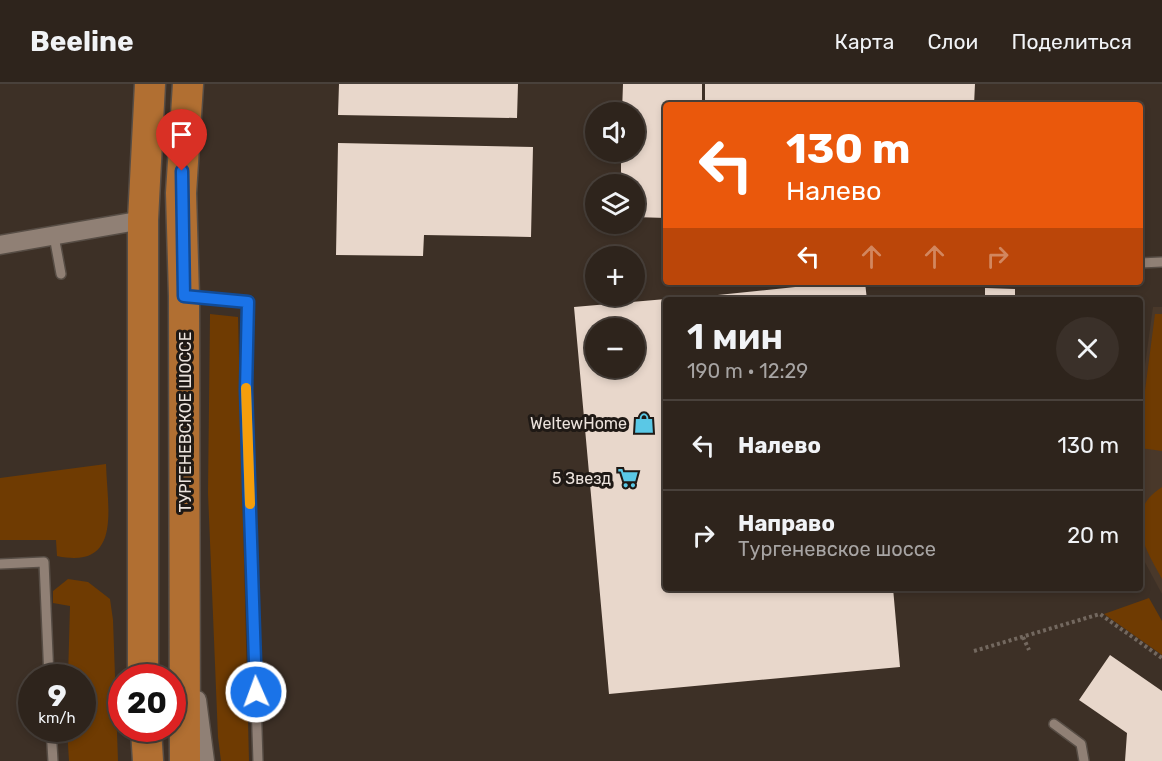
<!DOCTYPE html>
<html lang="ru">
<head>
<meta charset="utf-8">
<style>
  body { margin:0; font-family:Rubik,sans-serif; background:#3a3029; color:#f1f3f6; height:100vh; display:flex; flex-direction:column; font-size:22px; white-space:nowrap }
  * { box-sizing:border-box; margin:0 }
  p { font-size:20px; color:#a7a4a3 }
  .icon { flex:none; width:33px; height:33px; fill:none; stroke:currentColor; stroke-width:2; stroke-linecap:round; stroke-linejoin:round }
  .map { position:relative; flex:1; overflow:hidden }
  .details { position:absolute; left:663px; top:213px; width:480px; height:294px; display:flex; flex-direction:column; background:#2e241c; border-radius:6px; box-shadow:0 3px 9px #0003,0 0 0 2px #49413b }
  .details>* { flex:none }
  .banner { position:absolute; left:663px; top:18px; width:480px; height:183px; border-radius:6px; box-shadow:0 3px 9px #0003,0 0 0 2px #49413b; background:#ea580c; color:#fff; overflow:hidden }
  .tools { position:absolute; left:585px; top:18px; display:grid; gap:12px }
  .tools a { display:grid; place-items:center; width:60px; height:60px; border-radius:50%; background:#2e241c; box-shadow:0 3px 9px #0003,0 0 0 2px #49413b; font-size:30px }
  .speed { position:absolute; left:18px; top:580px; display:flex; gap:12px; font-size:30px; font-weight:700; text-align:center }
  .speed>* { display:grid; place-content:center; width:78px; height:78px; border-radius:50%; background:#2e241c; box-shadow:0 3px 9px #0003,0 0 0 2px #49413b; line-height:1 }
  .speed small { font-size:15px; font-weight:400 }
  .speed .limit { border:9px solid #d22; background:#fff; color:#111 }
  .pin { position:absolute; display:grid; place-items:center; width:51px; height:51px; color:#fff; margin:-62px -26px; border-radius:50% 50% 50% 0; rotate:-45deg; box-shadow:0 0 6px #0007 }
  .pin .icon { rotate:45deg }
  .me { position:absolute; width:66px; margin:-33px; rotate:358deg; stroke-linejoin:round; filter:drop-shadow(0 0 4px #0008) }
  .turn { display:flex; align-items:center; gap:21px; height:126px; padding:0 24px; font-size:27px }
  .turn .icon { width:78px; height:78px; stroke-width:2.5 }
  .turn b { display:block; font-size:42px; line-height:51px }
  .lanes { display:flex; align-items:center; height:57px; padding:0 24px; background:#0003; justify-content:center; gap:30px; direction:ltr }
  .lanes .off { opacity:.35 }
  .round { display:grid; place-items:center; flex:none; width:63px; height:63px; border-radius:32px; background:#3a3029 }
  .headline { display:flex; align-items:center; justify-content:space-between; height:102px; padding:0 24px }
  h1 { font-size:36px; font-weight:600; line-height:45px }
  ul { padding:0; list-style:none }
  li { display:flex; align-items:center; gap:18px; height:90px; padding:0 24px; border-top:2px solid #49413b }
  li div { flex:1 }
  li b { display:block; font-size:22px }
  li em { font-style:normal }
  header { display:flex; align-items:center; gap:36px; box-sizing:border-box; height:84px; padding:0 30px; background:#2e241c; border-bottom:2px solid #49413b }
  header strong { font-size:28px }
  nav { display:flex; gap:33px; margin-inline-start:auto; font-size:21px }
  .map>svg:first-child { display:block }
  .built { fill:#49382a }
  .green { fill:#6f3b02 }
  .building { fill:#e8d7cb; fill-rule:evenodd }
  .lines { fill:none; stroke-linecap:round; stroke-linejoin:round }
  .service-casing { stroke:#574d45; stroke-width:12 }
  .minor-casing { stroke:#574d45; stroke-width:21 }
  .trunk-casing { stroke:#574d45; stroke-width:33 }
  .path { stroke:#73685f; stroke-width:4; stroke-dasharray:3 3; stroke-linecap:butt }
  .service { stroke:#908075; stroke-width:9 }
  .minor { stroke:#908075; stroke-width:18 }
  .trunk { stroke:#b16f32; stroke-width:30 }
  .route-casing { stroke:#114b97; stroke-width:15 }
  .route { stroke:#1a73e8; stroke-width:10 }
  .slow { stroke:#f59e0b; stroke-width:10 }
  .labels { text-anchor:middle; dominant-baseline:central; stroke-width:6; stroke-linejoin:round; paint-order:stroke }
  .street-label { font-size:16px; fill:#ece3dd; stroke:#1f1915 }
  .poi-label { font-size:16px; fill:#ece3dd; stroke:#1f1915; text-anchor:end }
</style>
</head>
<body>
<header>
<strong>Beeline</strong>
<nav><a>Карта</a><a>Слои</a><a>Поделиться</a></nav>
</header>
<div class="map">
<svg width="1162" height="677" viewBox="0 0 1162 677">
  <rect width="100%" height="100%" fill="#3d3026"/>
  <path class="built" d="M 1153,223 L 1162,223 L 1162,510 L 1140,469 L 1140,318 Z"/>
  <path class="green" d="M 210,230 L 238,233 L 249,677 L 221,677 L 218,653 L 208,409 Z
    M 1155,230 L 1162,230 L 1162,367 L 1140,364 L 1140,345 Z
    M 106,380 C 107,423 123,486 57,472 L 56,456 L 0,456 L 0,394 Z
    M 1162,403 L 1162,495 C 1145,464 1122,429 1162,403 Z
    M 68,495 L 88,498 L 110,515 L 113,536 L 118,677 L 69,677 L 67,645 L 82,645 L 82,594 L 68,594 L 70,522 L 53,519 L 53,507 Z
    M 1149,514 L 1162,537 L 1162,571 L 1104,530 Z"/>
  <path class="building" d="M 339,0 L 518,0 L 517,34 L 338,31 Z
    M 623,0 L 702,0 L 702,21 L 666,21 L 666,134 L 634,133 L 634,100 L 621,100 L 621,68 L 634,68 L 634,28 L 622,28 Z
    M 705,0 L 975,0 L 974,21 L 705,21 Z
    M 338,59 L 533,63 L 531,153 L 424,151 L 423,172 L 336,171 Z
    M 843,198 L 865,198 L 867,216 L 669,216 Z
    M 985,204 L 1015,205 L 1015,216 L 985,216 Z
    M 666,215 L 666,504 L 893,504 L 900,583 L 609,610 L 574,223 ZM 596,244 L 634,244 L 634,284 L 596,284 Z
    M 1110,571 L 1162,607 L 1162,677 L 1125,677 L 1127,649 L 1079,616 Z"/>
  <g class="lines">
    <g class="service-casing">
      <path id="service" d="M 54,152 L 61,190
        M 1140,179 L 1162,178
        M 187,212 L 248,217 L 246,306 L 258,677
        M 0,480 L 44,478 L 49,594
        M 1054,640 L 1081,660 L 1084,677
        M 51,645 L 53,677"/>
    </g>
    <g class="minor-casing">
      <path id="minor" d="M 0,161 L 143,136
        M 197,616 L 205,677"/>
    </g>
    <g class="trunk-casing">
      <path id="trunk" d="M 143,594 L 143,136 L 150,0
        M 146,645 L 148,677
        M 185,677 L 184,212 L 181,109 L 188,0"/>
    </g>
    <path class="path" d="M 1023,553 L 1029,566
      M 974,567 L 1100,530 L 1162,574"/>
    <use href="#service" class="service"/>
    <use href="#minor" class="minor"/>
    <use href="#trunk" class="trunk"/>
  </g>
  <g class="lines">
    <g class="route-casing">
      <path id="route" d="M 182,87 L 184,212 L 248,218 L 246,306 L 256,608"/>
    </g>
    <use href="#route" class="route"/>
    <path class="slow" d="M 246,304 L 250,420"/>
  </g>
  <defs>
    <g id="shop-bare" transform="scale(1.62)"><path d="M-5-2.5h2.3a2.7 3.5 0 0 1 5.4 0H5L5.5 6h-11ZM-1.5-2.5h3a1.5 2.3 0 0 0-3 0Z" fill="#5ac8e6" stroke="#1f1915" stroke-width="2.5" paint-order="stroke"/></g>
    <g id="supermarket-bare" transform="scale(1.62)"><path d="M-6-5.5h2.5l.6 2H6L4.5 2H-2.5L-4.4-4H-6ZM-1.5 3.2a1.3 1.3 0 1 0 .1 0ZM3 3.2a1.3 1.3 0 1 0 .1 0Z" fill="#5ac8e6" stroke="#1f1915" stroke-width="2.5" paint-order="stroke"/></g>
  </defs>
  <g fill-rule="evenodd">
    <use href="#shop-bare" x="644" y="339"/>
    <use href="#supermarket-bare" x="628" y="394"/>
  </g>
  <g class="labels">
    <g class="street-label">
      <text transform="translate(185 338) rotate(-90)">ТУРГЕНЕВСКОЕ ШОССЕ</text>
    </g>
    <g class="poi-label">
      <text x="627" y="339">WeltewHome</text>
      <text x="611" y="394">5 Звезд</text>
    </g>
  </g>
</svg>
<div class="tools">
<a><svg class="icon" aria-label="sound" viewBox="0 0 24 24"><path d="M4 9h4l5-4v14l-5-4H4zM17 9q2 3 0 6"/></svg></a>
<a><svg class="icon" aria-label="layers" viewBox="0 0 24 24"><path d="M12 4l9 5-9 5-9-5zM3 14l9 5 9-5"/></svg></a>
<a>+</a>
<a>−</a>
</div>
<div class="speed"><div>9<small>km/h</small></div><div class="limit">20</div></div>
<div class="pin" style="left:182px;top:87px;background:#d93025"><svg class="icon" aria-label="arrive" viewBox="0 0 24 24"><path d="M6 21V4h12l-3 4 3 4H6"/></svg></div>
<svg class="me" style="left:256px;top:608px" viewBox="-20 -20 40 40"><circle r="17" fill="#1a73e8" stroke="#fff" stroke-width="3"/><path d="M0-11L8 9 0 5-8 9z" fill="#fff"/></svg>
<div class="banner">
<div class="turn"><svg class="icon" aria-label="left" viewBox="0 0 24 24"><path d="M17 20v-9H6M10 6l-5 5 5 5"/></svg><div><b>130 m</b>Налево</div></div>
<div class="lanes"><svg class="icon" aria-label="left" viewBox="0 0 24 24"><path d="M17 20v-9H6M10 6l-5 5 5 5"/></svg><svg class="icon off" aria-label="ahead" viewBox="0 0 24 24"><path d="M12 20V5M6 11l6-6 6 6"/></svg><svg class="icon off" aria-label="ahead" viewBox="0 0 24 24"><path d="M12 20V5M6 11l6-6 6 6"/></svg><svg class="icon off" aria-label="right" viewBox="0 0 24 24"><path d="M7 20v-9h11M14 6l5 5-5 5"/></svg></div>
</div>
<section class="details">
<div class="headline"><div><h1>1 мин</h1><p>190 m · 12:29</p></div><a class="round"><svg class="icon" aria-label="close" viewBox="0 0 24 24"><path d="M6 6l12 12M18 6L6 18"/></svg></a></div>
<ul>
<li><svg class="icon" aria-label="left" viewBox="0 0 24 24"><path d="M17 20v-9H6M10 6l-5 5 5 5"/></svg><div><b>Налево</b></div><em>130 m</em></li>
<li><svg class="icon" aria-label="right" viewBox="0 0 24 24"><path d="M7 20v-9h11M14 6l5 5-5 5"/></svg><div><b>Направо</b><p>Тургеневское шоссе</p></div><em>20 m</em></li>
</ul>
</section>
</div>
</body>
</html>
